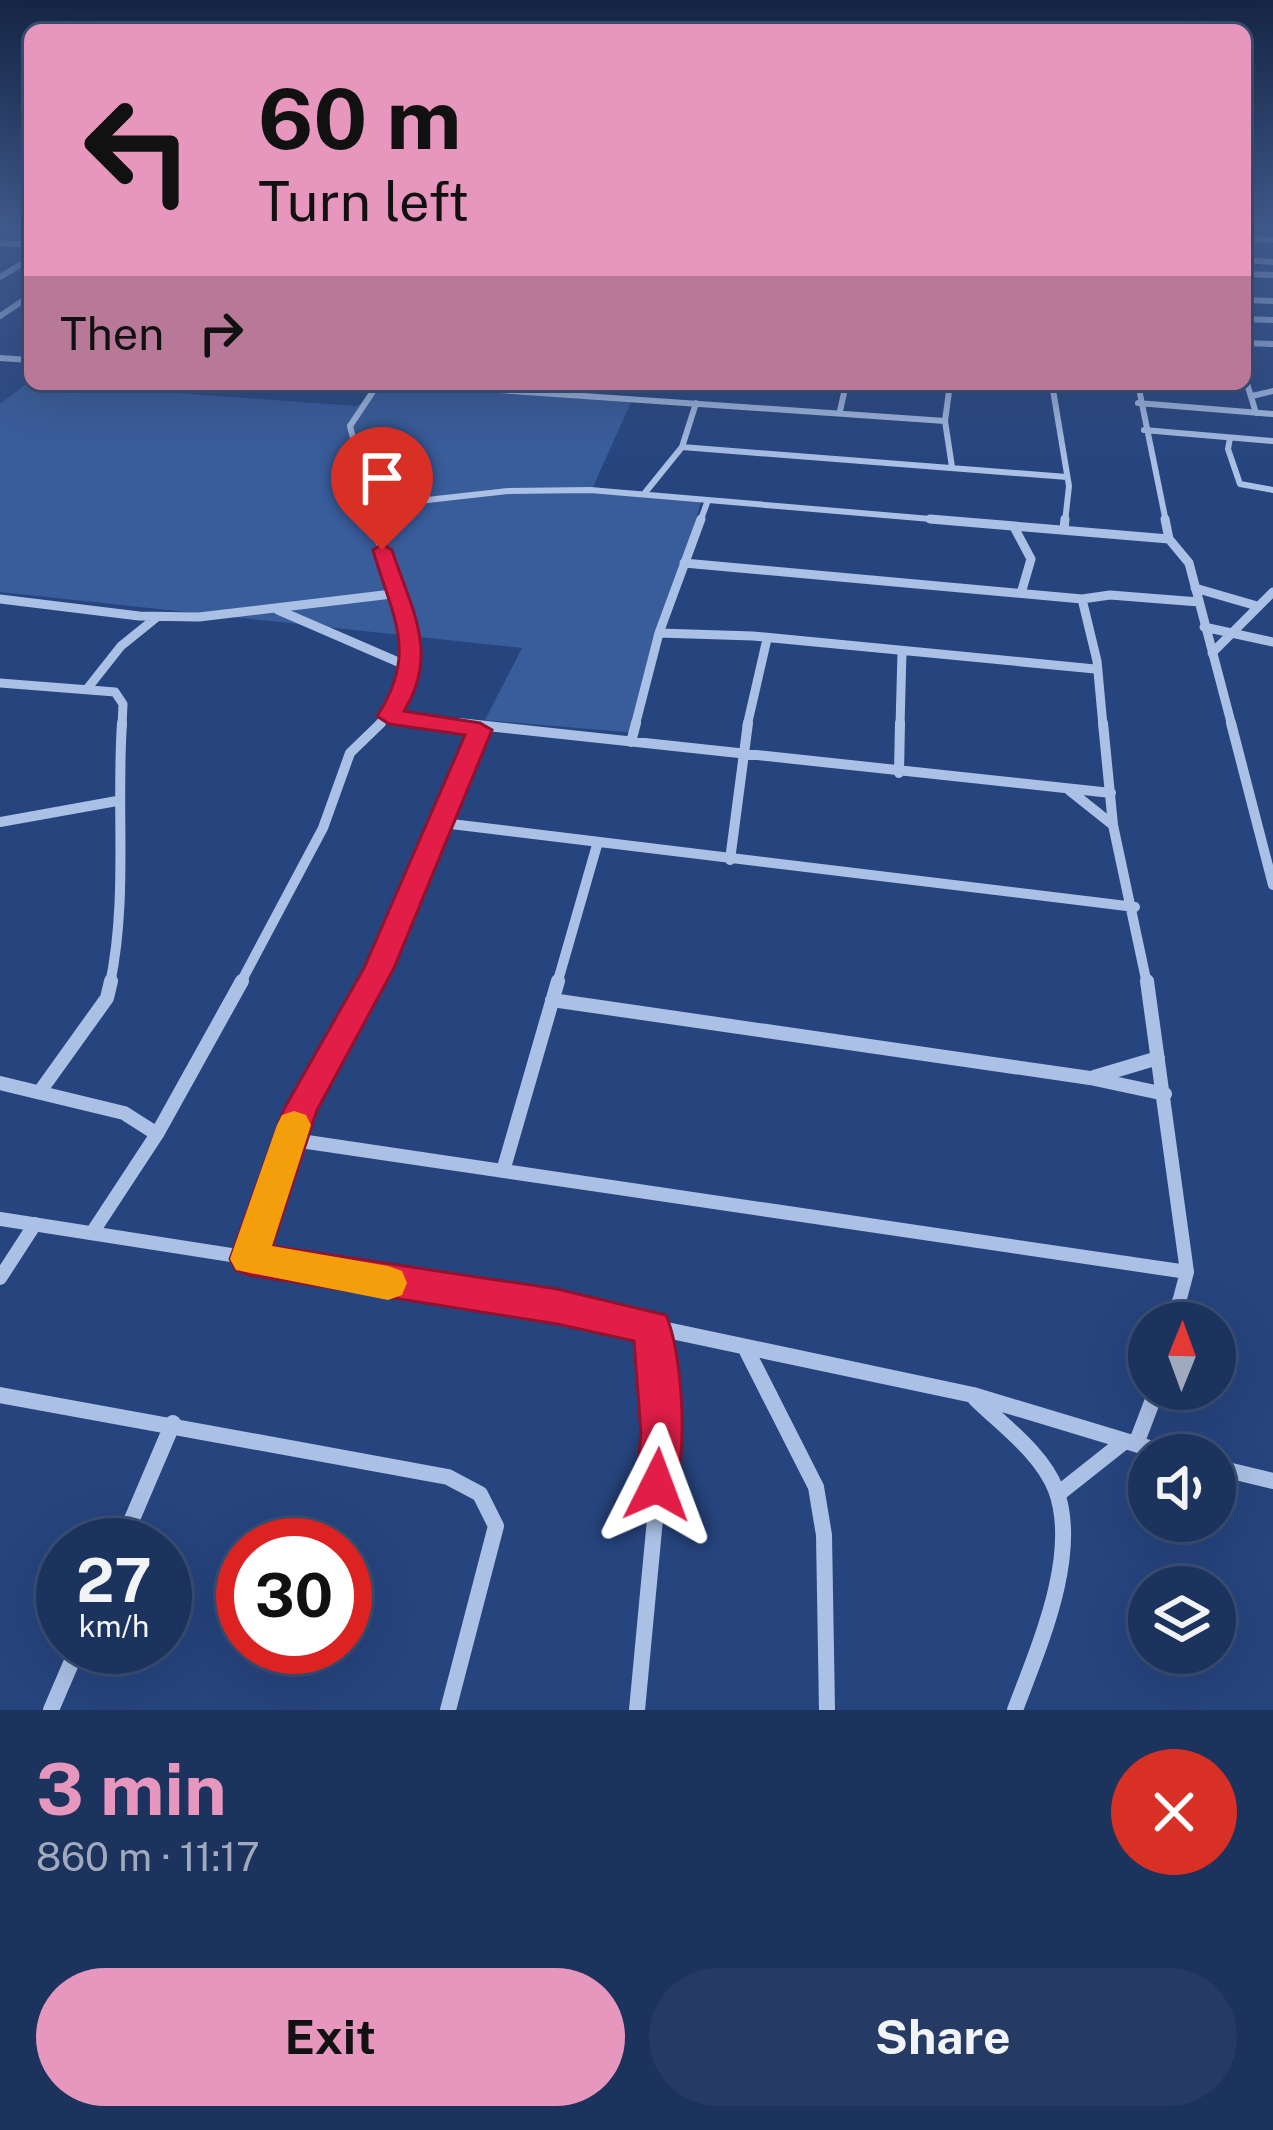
<!DOCTYPE html>
<html lang="en">
<head>
<meta charset="utf-8">
<style>
  body { margin:0; font-family:"Public Sans",sans-serif; background:#253b64; color:#f1f3f6; height:100vh; display:flex; flex-direction:column; font-size:45px; white-space:nowrap }
  * { box-sizing:border-box; margin:0 }
  p { font-size:39px; color:#a0aabc }
  .icon { flex:none; width:66px; height:66px; fill:none; stroke:currentColor; stroke-width:2; stroke-linecap:round; stroke-linejoin:round }
  .map { position:relative; height:1710px; overflow:hidden }
  .drawer { display:flex; flex-direction:column; background:#1c335e; flex:1 }
  .drawer>* { flex:none }
  .top-card { position:absolute; left:24px; top:24px; width:1227px; height:366px; border-radius:18px; box-shadow:0 12px 48px #0002,0 0 0 3px #3a4e73; background:#e797bd; color:#111; overflow:hidden }
  .needle { width:78px; rotate:1deg }
  .buttons { position:absolute; left:1128px; top:1302px; display:grid; gap:24px }
  .buttons a { display:grid; place-items:center; width:108px; height:108px; border-radius:50%; background:#1c335e; box-shadow:0 12px 48px #0002,0 0 0 3px #3a4e73; font-size:60px }
  .speed { position:absolute; left:36px; top:1518px; display:flex; gap:24px; font-size:60px; font-weight:700; text-align:center }
  .speed>* { display:grid; place-content:center; width:156px; height:156px; border-radius:50%; background:#1c335e; box-shadow:0 12px 48px #0002,0 0 0 3px #3a4e73; line-height:1 }
  .speed small { font-size:30px; font-weight:400 }
  .speed .limit { border:18px solid #d22; background:#fff; color:#111 }
  .pin { position:absolute; display:grid; place-items:center; width:102px; height:102px; color:#fff; margin:-123px -51px; border-radius:50% 50% 50% 0; rotate:-45deg; box-shadow:0 0 12px #0007 }
  .pin .icon { rotate:45deg }
  .me { position:absolute; width:132px; margin:-66px; rotate:3deg; stroke-linejoin:round; filter:drop-shadow(0 0 9px #0008) }
  .turn { display:flex; align-items:center; gap:42px; height:252px; padding:0 36px; font-size:54px }
  .turn .icon { width:156px; height:156px; stroke-width:2.5 }
  .turn b { display:block; font-size:84px; line-height:102px }
  .then { display:flex; align-items:center; height:114px; padding:0 36px; background:#0003; gap:24px; font-size:45px }
  .round { display:grid; place-items:center; flex:none; width:126px; height:126px; border-radius:63px; background:#253b64 }
  .head { display:flex; align-items:center; justify-content:space-between; height:204px; padding:0 36px }
  h1 { font-size:72px; font-weight:700; line-height:90px; color:#e797bd }
  .primary-button { display:flex; gap:24px; margin-top:auto; padding:24px 36px }
  .primary-button a { flex:1; height:138px; border-radius:72px; background:#e797bd; color:#111; font-size:48px; font-weight:700; line-height:138px; text-align:center }
  .primary-button a+a { background:#253b64; color:#f1f3f6 }
  .map>svg:first-child { display:block }
  .green { fill:#395c9b }
  .lines { fill:none; stroke-linecap:round; stroke-linejoin:round }
  .minor-far4 { stroke:#abc0e5; stroke-width:6 }
  .minor-far3 { stroke:#abc0e5; stroke-width:9 }
  .minor-far2 { stroke:#abc0e5; stroke-width:10 }
  .minor-far1 { stroke:#abc0e5; stroke-width:14 }
  .minor { stroke:#abc0e5; stroke-width:16 }
  .route { fill:#e11d48; stroke:#92132f; stroke-width:3 }
  .slow { fill:#f59e0b }
</style>
</head>
<body>
<div class="map">
<svg width="1273" height="1710" viewBox="0 0 1273 1710">
  <rect width="100%" height="100%" fill="#26447e"/>
  <path class="green" d="M 29,382 L 356,406 L 393,384 L 632,400 L 593,487 L 701,501 L 636,733 L 485,720 L 522,648 L 0,592 L 0,404 Z"/>
  <g class="lines">
    <path class="minor-far4" d="M 1245,239 L 1273,240
      M 0,243 L 30,245
      M 1245,260 L 1273,262
      M 1245,274 L 1273,275
      M 0,277 L 30,259
      M 1245,300 L 1273,301
      M 0,316 L 30,296
      M 1245,319 L 1273,320
      M 1245,343 L 1273,344
      M 0,358 L 30,360
      M 1245,377 L 1256,413
      M 342,384 L 392,384
      M 412,384 L 945,421
      M 950,384 L 945,421 L 952,467
      M 1052,384 L 1069,486 L 1065,522
      M 1138,384 L 1166,522
      M 1252,396 L 1273,391
      M 1138,403 L 1273,414
      M 840,411 L 846,384
      M 1144,430 L 1273,441
      M 1230,438 L 1228,449 L 1240,484 L 1273,490
      M 682,447 L 1067,477
      M 644,494 L 682,447 L 696,403
      M 373,506 L 508,491 L 590,490 L 966,522
      M 374,522 L 350,426 L 378,384
      M 700,522 L 708,500"/>
    <path class="minor-far3" d="M 373,519 L 414,654 L 406,689 L 378,726
      M 930,519 L 1169,539
      M 1165,519 L 1169,539 L 1189,563 L 1232,726
      M 1014,527 L 1031,559 L 1022,590
      M 1064,529 L 1065,519
      M 684,563 L 1082,599 L 1110,595 L 1199,602
      M 1195,588 L 1257,606
      M 0,599 L 139,616 L 199,617 L 392,594
      M 1082,599 L 1097,661 L 1103,726
      M 278,610 L 412,668
      M 1204,627 L 1273,642
      M 659,633 L 753,636 L 1095,669
      M 1212,653 L 1273,592
      M 0,683 L 115,692 L 123,704 L 122,726
      M 87,689 L 121,646 L 157,617
      M 389,716 L 487,726
      M 635,726 L 659,633 L 701,519
      M 747,726 L 767,639
      M 900,726 L 902,652"/>
    <path class="minor-far2" d="M 459,723 L 1111,793
      M 1103,723 L 1113,825 L 1147,984
      M 1231,723 L 1273,885
      M 631,742 L 636,723
      M 899,773 L 900,723
      M 1069,790 L 1113,825
      M 0,822 L 117,801
      M 443,823 L 1135,907
      M 730,860 L 748,723
      M 110,984 C 128,898 116,811 122,723
      M 240,984 L 323,828 L 350,753 L 381,723
      M 370,984 L 480,730
      M 557,984 L 597,845"/>
    <path class="minor-far1" d="M 1147,981 L 1187,1272 L 1178,1306
      M 552,1000 L 1090,1078 L 1165,1094
      M 1094,1077 L 1158,1058
      M 0,1083 L 124,1113 L 157,1134
      M 41,1090 L 107,998 L 111,981
      M 287,1139 L 1187,1272
      M 503,1171 L 558,981
      M 0,1219 L 558,1306
      M 92,1233 L 157,1134 L 242,981
      M 249,1259 L 300,1109 L 372,981
      M 0,1278 L 35,1224"/>
    <path class="minor" d="M 539,1303 L 973,1395 L 1172,1455
      M 1174,1323 L 1179,1303
      M 746,1349 L 816,1487 L 824,1535 L 827,1710
      M 0,1395 L 448,1477 L 480,1494 L 496,1526 L 448,1710
      M 975,1398 C 1002,1425 1042,1453 1056,1490 C 1080,1556 1038,1648 1015,1710
      M 1136,1444 L 1157,1389
      M 1215,1467 L 1273,1481
      M 1058,1494 L 1125,1441
      M 121,1545 L 173,1423
      M 51,1710 L 78,1647
      M 637,1710 L 655,1519 L 652,1328"/>
  </g>
  <linearGradient id="sky" x2="0" y2="1"><stop stop-color="#152545"/><stop offset="0.49" stop-color="#415c8f"/><stop offset="1" stop-color="#415c8f" stop-opacity="0"/></linearGradient>
  <rect width="1273" height="467" fill="url(#sky)"/>
  <path class="route" d="M 382,544 L 392,550 C 411,609 440,653 404,711 L 480,723 L 492,730 L 394,968 L 317,1110 L 272,1246 L 557,1289 L 666,1315 C 683,1354 689,1460 672,1500 L 657,1506 L 642,1500 L 636,1485 L 641,1433 L 634,1341 L 557,1324 L 249,1275 L 236,1270 L 230,1259 L 284,1109 L 364,968 L 465,735 L 389,724 L 377,716 C 419,652 392,617 373,550 Z"/>
  <path class="slow" d="M 294,1111 L 306,1115 L 311,1125 L 272,1246 L 388,1266 L 402,1271 L 407,1283 L 402,1295 L 388,1300 L 236,1270 L 230,1259 L 277,1125 L 282,1115 Z"/>
</svg>
<div class="buttons">
<a><svg class="needle" viewBox="-14 -14 28 28"><path d="M0-13l5 13h-10z" fill="#e53935"/><path d="M0 13l5-13h-10z" fill="#a0aabc"/></svg></a>
<a><svg class="icon" aria-label="sound" viewBox="0 0 24 24"><path d="M4 9h4l5-4v14l-5-4H4zM17 9q2 3 0 6"/></svg></a>
<a><svg class="icon" aria-label="layers" viewBox="0 0 24 24"><path d="M12 4l9 5-9 5-9-5zM3 14l9 5 9-5"/></svg></a>
</div>
<div class="speed"><div>27<small>km/h</small></div><div class="limit">30</div></div>
<div class="pin" style="left:382px;top:550px;background:#d93025"><svg class="icon" aria-label="arrive" viewBox="0 0 24 24"><path d="M6 21V4h12l-3 4 3 4H6"/></svg></div>
<svg class="me" style="left:657px;top:1485px" viewBox="-20 -20 40 40"><path d="M0-17L14 15 0 8-14 15z" fill="#e11d48" stroke="#fff" stroke-width="4"/></svg>
<div class="top-card">
<div class="turn"><svg class="icon" aria-label="left" viewBox="0 0 24 24"><path d="M17 20v-9H6M10 6l-5 5 5 5"/></svg><div><b>60 m</b>Turn left</div></div>
<div class="then">Then<svg class="icon" aria-label="right" viewBox="0 0 24 24"><path d="M7 20v-9h11M14 6l5 5-5 5"/></svg></div>
</div>
</div>
<section class="drawer">
<div class="head"><div><h1>3 min</h1><p>860 m · 11:17</p></div><a class="round" style="background:#d93025;color:#fff"><svg class="icon" aria-label="close" viewBox="0 0 24 24"><path d="M6 6l12 12M18 6L6 18"/></svg></a></div>
<div class="primary-button"><a>Exit</a><a>Share</a></div>
</section>
</body>
</html>
